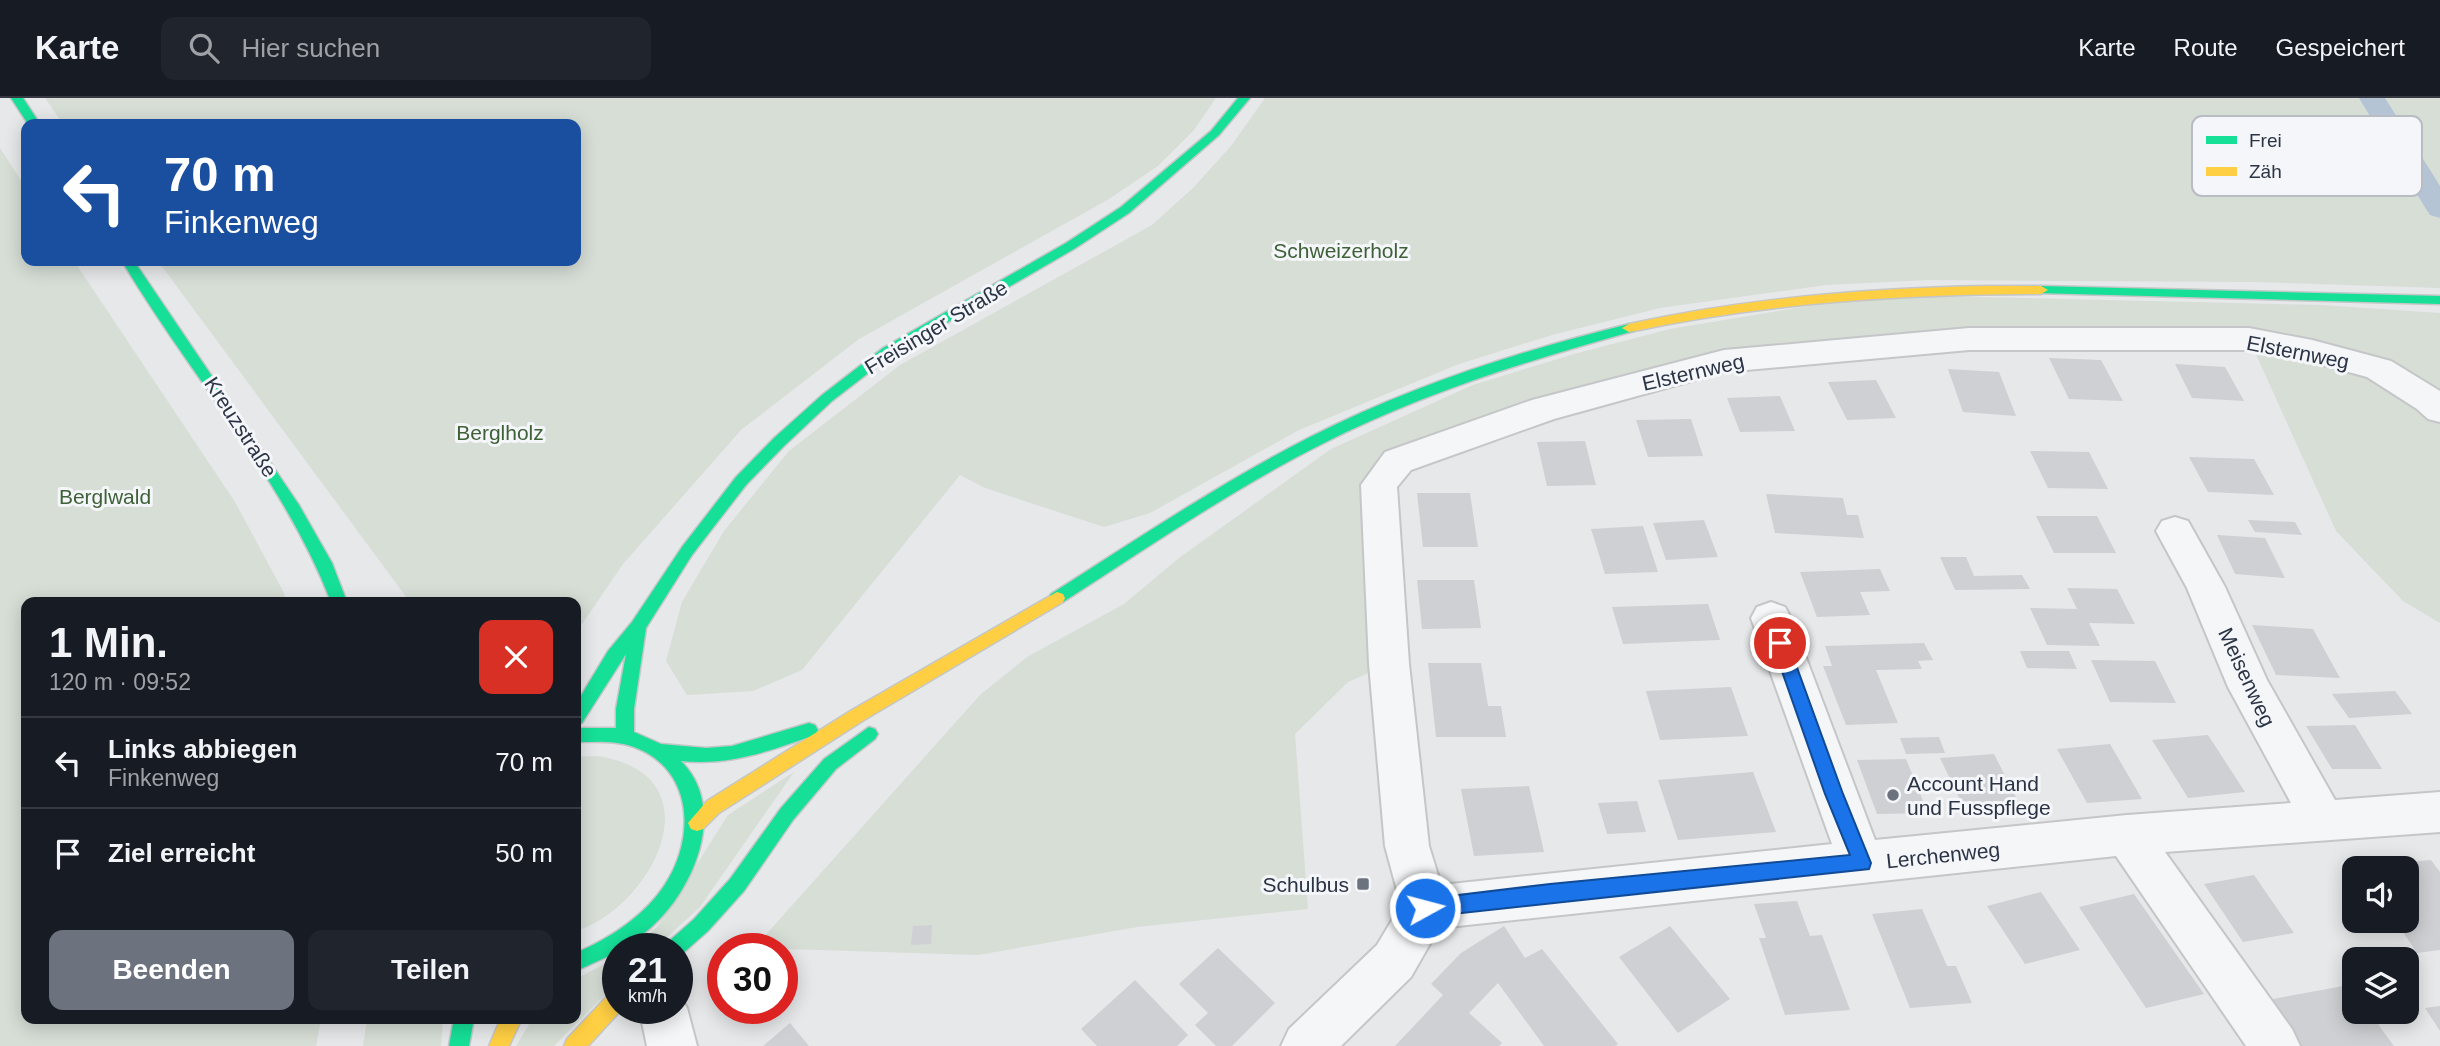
<!DOCTYPE html>
<html lang="de">
<head>
<meta charset="utf-8">
<style>
  body { margin:0; font-family:Arial,sans-serif; background:#20242c; color:#f1f3f6; height:100vh; display:flex; flex-direction:column; font-size:26px; white-space:nowrap }
  * { box-sizing:border-box; margin:0 }
  p { font-size:23px; color:#9ea1a6 }
  .icon { flex:none; width:38px; height:38px; fill:none; stroke:currentColor; stroke-width:2; stroke-linecap:round; stroke-linejoin:round }
  .map { position:relative; flex:1; overflow:hidden }
  .drawer { position:absolute; left:21px; top:499px; width:560px; height:427px; display:flex; flex-direction:column; background:#171b24; border-radius:14px; box-shadow:0 4px 18px #0003 }
  .drawer>* { flex:none }
  .guide { position:absolute; left:21px; top:21px; width:560px; height:147px; border-radius:14px; box-shadow:0 4px 18px #0003; background:#1a4fa0; color:#fff; overflow:hidden }
  .tools { position:absolute; left:2342px; top:758px; display:grid; gap:14px }
  .tools a { display:grid; place-items:center; width:77px; height:77px; border-radius:14px; background:#171b24; box-shadow:0 4px 18px #0003; font-size:35px }
  .speed { position:absolute; left:602px; top:835px; display:flex; gap:14px; font-size:35px; font-weight:700; text-align:center }
  .speed>* { display:grid; place-content:center; width:91px; height:91px; border-radius:50%; background:#171b24; box-shadow:0 4px 18px #0003; line-height:1 }
  .speed small { font-size:18px; font-weight:400 }
  .speed .limit { border:10px solid #d22; background:#fff; color:#111 }
  .pin { position:absolute; display:grid; place-items:center; width:60px; height:60px; color:#fff; margin:-30px; border:4px solid #fff; border-radius:50%; box-shadow:0 2px 7px #0007 }
  .me { position:absolute; width:77px; margin:-38px; rotate:83deg; stroke-linejoin:round; filter:drop-shadow(0 0 5px #0008) }
  .turn { display:flex; align-items:center; gap:24px; height:147px; padding:0 28px; font-size:32px }
  .turn .icon { width:91px; height:91px; stroke-width:2.5 }
  .turn b { display:block; font-size:49px; line-height:60px }
  .round { display:grid; place-items:center; flex:none; width:74px; height:74px; border-radius:14px; background:#20242c }
  .head { display:flex; align-items:center; justify-content:space-between; height:119px; padding:0 28px }
  h1 { font-size:42px; font-weight:600; line-height:52px }
  .button { display:flex; gap:14px; margin-top:auto; padding:14px 28px }
  .button a { flex:1; height:80px; border-radius:14px; background:#6c737f; color:#fff; font-size:28px; font-weight:600; line-height:80px; text-align:center }
  .button a+a { background:#20242c; color:#f1f3f6 }
  ul { padding:0; list-style:none }
  li { display:flex; align-items:center; gap:21px; height:91px; padding:0 28px; border-top:2px solid #363941 }
  li div { flex:1 }
  li b { display:block; font-size:26px }
  li em { font-style:normal }
  header { display:flex; align-items:center; gap:42px; box-sizing:border-box; height:98px; padding:0 35px; background:#171b24; border-bottom:2px solid #363941 }
  header strong { font-size:33px }
  nav { display:flex; gap:38px; margin-inline-start:auto; font-size:24px }
  .search { width:490px; height:63px; background:#20242c; display:flex; align-items:center; gap:18px; box-sizing:border-box; padding:0 24px; border-radius:14px; color:#9ea1a6; font-size:26px }
  .map>svg:first-child { display:block }
  .green { fill:#d6ded6 }
  .lines { fill:none; stroke-linecap:round; stroke-linejoin:round }
  .canal { fill:#b4c4d5; fill-rule:evenodd }
  .building { fill:#ced0d3 }
  .street-casing { stroke:#c4c6c8; stroke-width:4 }
  .fast-casing { stroke:#c4c6c8; stroke-width:3 }
  .slow-casing { stroke:#c4c6c8; stroke-width:3 }
  .street { fill:#f5f6f7; fill-rule:evenodd }
  .fast { fill:#16e098; fill-rule:evenodd }
  .slow { fill:#ffcf43; fill-rule:evenodd }
  .route { fill:#1a73e8; stroke:#114b97; stroke-width:2 }
  .poi-dot { fill:#6c737f; stroke:#f4f6f9; stroke-width:2.5 }
  .labels { text-anchor:middle; dominant-baseline:central; stroke-width:6; stroke-linejoin:round; paint-order:stroke }
  .park-label { font-size:21px; fill:#3f6138; stroke:#f4f6f9 }
  .street-label { font-size:21px; fill:#2b3445; stroke:#f4f6f9 }
  .poi-label { font-size:21px; fill:#2b3445; stroke:#f4f6f9; text-anchor:start }
  .key { fill:#f4f6f9; stroke:#b8bcc3; stroke-width:2 }
  .key-label { font-size:19px; fill:#2b3445 }
</style>
</head>
<body>
<header>
<strong>Karte</strong>
<div class="search"><svg class="icon" aria-label="search" viewBox="0 0 24 24"><circle cx="10" cy="10" r="6"/><path d="M15 15l6 6"/></svg>Hier suchen</div>
<nav><a>Karte</a><a>Route</a><a>Gespeichert</a></nav>
</header>
<div class="map">
<svg width="2440" height="948" viewBox="0 0 2440 948">
  <rect width="100%" height="100%" fill="#e6e8ea"/>
  <path class="green" d="M 45,0 L 1216,0 L 1194,32 L 1158,68 L 1109,101 L 859,241 L 741,332 L 623,466 L 576,535 L 576,504 L 410,504 L 158,163 L 576,163 L 576,26 L 63,26 Z
    M 1265,0 L 2440,0 L 2440,190 L 2256,184 L 1928,182 L 1826,187 L 1660,210 L 1552,237 L 1459,266 L 1299,332 L 1150,415 L 1104,429 L 985,390 L 960,377 L 802,572 L 753,593 L 687,597 L 666,563 L 682,504 L 724,433 L 789,353 L 900,267 L 1152,127 L 1193,90 L 1231,48 Z
    M 0,50 L 26,90 L 26,163 L 74,163 L 235,404 L 284,495 L 285,504 L 26,504 L 26,920 L 321,921 L 316,948 L 0,948 Z
    M 1936,198 L 2320,207 L 2440,215 L 2440,525 L 2403,503 L 2336,433 L 2249,241 L 1969,241 L 1724,263 L 1544,311 L 1379,386 L 1389,566 L 1348,584 L 1295,636 L 1308,811 L 1137,829 L 978,857 L 754,850 L 980,597 L 1027,559 L 1124,506 L 1179,460 L 1331,351 L 1473,287 L 1574,256 L 1670,231 L 1833,204 Z
    M 576,659 C 586,659 598,657 608,660 C 716,685 650,810 576,833 Z
    M 794,674 L 700,809 L 655,850 L 631,850 L 657,829 L 728,717 Z
    M 618,859 L 618,884 L 554,948 L 516,948 L 532,921 L 576,920 L 576,881 Z
    M 367,921 L 443,921 L 441,948 L 363,948 Z"/>
  <g class="lines">
    <path class="canal" d="M 2359,0 L 2385,0 L 2440,88 L 2440,120 L 2430,117 L 2426,111 Z"/>
  </g>
  <path class="building" d="M 2049,260 L 2101,262 L 2123,303 L 2069,301 Z
    M 2175,266 L 2225,269 L 2244,303 L 2192,300 Z
    M 1948,271 L 1999,274 L 2016,318 L 1963,314 Z
    M 1876,282 L 1896,320 L 1847,322 L 1828,284 Z
    M 1780,298 L 1795,333 L 1740,334 L 1727,300 Z
    M 1691,321 L 1703,358 L 1648,359 L 1636,322 Z
    M 1585,343 L 1596,387 L 1547,388 L 1537,344 Z
    M 2030,353 L 2089,354 L 2108,391 L 2048,390 Z
    M 2189,359 L 2254,361 L 2274,397 L 2208,394 Z
    M 1417,395 L 1470,395 L 1478,449 L 1423,449 Z
    M 1766,396 L 1843,400 L 1847,417 L 1858,417 L 1864,440 L 1775,435 Z
    M 2036,418 L 2097,418 L 2116,455 L 2054,455 Z
    M 1704,422 L 1718,459 L 1666,462 L 1653,425 Z
    M 2248,422 L 2295,424 L 2302,437 L 2255,434 Z
    M 1643,428 L 1658,474 L 1605,476 L 1591,431 Z
    M 2217,437 L 2265,440 L 2285,480 L 2235,476 Z
    M 1940,459 L 1966,459 L 1974,478 L 2022,477 L 2030,491 L 1955,492 Z
    M 1880,471 L 1890,493 L 1860,494 L 1870,517 L 1817,519 L 1800,474 Z
    M 1417,482 L 1474,482 L 1481,530 L 1422,531 Z
    M 2067,490 L 2117,491 L 2135,526 L 2089,525 L 2100,548 L 2047,547 L 2030,510 L 2077,511 Z
    M 1708,506 L 1720,542 L 1623,546 L 1612,509 Z
    M 2252,527 L 2313,531 L 2340,580 L 2276,577 Z
    M 1924,545 L 1933,562 L 1918,563 L 1922,571 L 1876,572 L 1898,625 L 1846,627 L 1823,568 L 1832,568 L 1825,548 Z
    M 2020,553 L 2069,553 L 2077,571 L 2027,570 Z
    M 2091,562 L 2155,563 L 2176,605 L 2110,604 Z
    M 1428,565 L 1481,565 L 1488,608 L 1501,608 L 1506,639 L 1436,639 Z
    M 1731,589 L 1748,638 L 1660,642 L 1646,593 Z
    M 2395,593 L 2412,616 L 2349,620 L 2332,596 Z
    M 2355,627 L 2382,671 L 2332,671 L 2306,628 Z
    M 2208,637 L 2245,694 L 2188,700 L 2152,642 Z
    M 1939,639 L 1945,655 L 1906,656 L 1900,640 Z
    M 2110,646 L 2142,701 L 2087,705 L 2057,651 Z
    M 1994,656 L 2022,711 L 1967,716 L 1940,660 Z
    M 1906,661 L 1928,715 L 1877,716 L 1857,662 Z
    M 1753,674 L 1776,734 L 1678,742 L 1658,682 Z
    M 1529,688 L 1544,754 L 1474,758 L 1461,691 Z
    M 1637,703 L 1646,734 L 1607,736 L 1598,705 Z
    M 2431,762 L 2440,774 L 2440,852 L 2417,855 L 2395,822 L 2406,822 L 2406,770 L 2366,768 Z
    M 2254,777 L 2294,835 L 2243,844 L 2204,786 Z
    M 2041,794 L 2080,852 L 2025,866 L 1987,808 Z
    M 2134,796 L 2204,896 L 2146,910 L 2079,809 Z
    M 1797,803 L 1810,838 L 1822,837 L 1850,912 L 1785,917 L 1759,840 L 1766,840 L 1754,806 Z
    M 1922,811 L 1947,868 L 1956,868 L 1972,905 L 1910,910 L 1872,816 Z
    M 932,827 L 931,846 L 911,847 L 913,828 Z
    M 1504,828 L 1525,860 L 1542,851 L 1618,946 L 1615,948 L 1544,948 L 1498,885 L 1469,915 L 1502,945 L 1499,948 L 1395,948 L 1443,897 L 1431,886 L 1461,855 Z
    M 1670,828 L 1730,901 L 1678,935 L 1619,859 Z
    M 1218,850 L 1275,905 L 1232,948 L 1216,948 L 1195,927 L 1208,915 L 1179,886 Z
    M 1135,882 L 1188,937 L 1177,948 L 1097,948 L 1081,931 Z
    M 2349,887 L 2354,893 L 2354,914 L 2369,914 L 2394,948 L 2298,948 L 2267,902 Z
    M 2440,908 L 2440,933 L 2425,910 Z
    M 790,925 L 809,948 L 763,948 Z"/>
  <g class="lines">
    <g class="street-casing">
      <path id="street" d="M 1969,230 L 2249,230 L 2312,242 L 2391,263 L 2440,293 L 2440,324 L 2428,321 L 2417,311 L 2367,279 L 2312,264 L 2249,252 L 1969,252 L 1724,274 L 1554,321 L 1411,372 L 1397,389 L 1409,566 L 1429,748 L 1441,787 L 1832,746 L 1751,520 L 1757,509 L 1771,504 L 1785,509 L 1791,520 L 1875,742 L 2127,717 L 2291,705 L 2228,589 L 2187,490 L 2156,433 L 2162,423 L 2175,419 L 2188,423 L 2225,489 L 2267,582 L 2335,702 L 2440,694 L 2440,734 L 2165,754 L 2292,931 L 2300,948 L 2246,948 L 2116,758 L 1439,830 L 1411,879 L 1341,948 L 1281,948 L 1289,931 L 1377,847 L 1401,807 L 1385,748 L 1369,566 L 1361,387 L 1385,354 L 1532,302 L 1724,252 Z
        M 677,892 L 687,910 L 697,948 L 647,948 L 639,910 L 677,910 Z"/>
    </g>
    <g class="fast-casing">
      <path id="fast" d="M 11,0 L 23,0 L 40,26 L 28,26 Z
        M 1238,0 L 1250,0 L 1219,37 L 1129,115 L 1074,151 L 893,256 L 832,303 L 784,348 L 746,387 L 692,457 L 646,530 L 634,611 L 634,634 L 661,646 L 706,650 L 732,648 L 809,625 L 815,627 L 818,632 L 815,637 C 769,653 730,668 681,663 C 729,711 693,794 649,831 C 640,838 629,849 618,850 L 613,856 L 576,873 L 576,855 C 610,840 643,819 664,788 C 696,741 694,671 634,649 C 615,642 595,644 576,644 L 576,630 L 616,630 L 616,611 L 626,556 L 582,625 L 576,627 L 576,606 L 608,553 L 632,524 L 682,449 L 736,379 L 774,340 L 822,297 L 883,250 L 1066,145 L 1121,109 L 1211,33 Z
        M 122,163 L 134,163 L 299,407 L 332,465 L 347,504 L 331,504 C 283,379 189,277 122,163 Z
        M 2041,188 L 2440,198 L 2440,206 L 2036,195 L 2036,189 Z
        M 1629,226 L 1636,230 L 1634,233 C 1526,263 1420,296 1320,347 C 1231,392 1147,450 1063,504 L 1051,504 L 1049,500 L 1051,496 C 1136,442 1220,385 1310,339 C 1411,288 1519,253 1629,226 Z
        M 869,629 L 875,631 L 878,636 L 875,641 L 836,671 L 793,722 L 744,793 L 708,833 L 682,856 L 677,858 L 677,850 L 666,850 L 668,844 L 694,821 L 730,781 L 781,710 L 824,661 Z
        M 454,920 L 474,920 L 469,948 L 449,948 Z"/>
    </g>
    <g class="slow-casing">
      <path id="slow" d="M 1989,188 L 2041,188 L 2048,192 L 2041,196 C 1902,196 1765,205 1629,234 L 1622,230 L 1629,226 C 1748,200 1867,190 1989,188 Z
        M 1057,494 L 1063,496 L 1065,500 L 1063,504 L 864,622 L 719,715 L 703,731 L 697,733 L 691,731 L 688,725 L 707,703 L 852,612 Z
        M 618,891 L 618,910 L 623,910 L 588,948 L 564,948 L 567,941 L 611,894 Z
        M 501,920 L 522,920 L 509,948 L 489,948 Z"/>
    </g>
    <use href="#street" class="street"/>
    <use href="#fast" class="fast"/>
    <use href="#slow" class="slow"/>
  </g>
  <path class="route" d="M 1780,539 L 1786,541 L 1788,545 L 1843,696 L 1871,765 L 1869,771 L 1425,819 L 1418,816 L 1415,810 L 1418,804 L 1425,801 L 1550,786 L 1850,757 L 1825,696 L 1772,545 L 1774,541 Z"/>
  <g class="poi-dot">
    <circle cx="1893" cy="697" r="7"/>
    <rect x="1356" y="779" width="14" height="14" rx="3.5"/>
  </g>
  <g class="labels">
    <g class="park-label">
      <text x="1341" y="152">Schweizerholz</text>
      <text x="500" y="334">Berglholz</text>
      <text x="105" y="398">Berglwald</text>
    </g>
    <g class="street-label">
      <text transform="translate(936 229) rotate(-31)">Freisinger Straße</text>
      <text transform="translate(2298 254) rotate(11)">Elsternweg</text>
      <text transform="translate(1693 274) rotate(-13)">Elsternweg</text>
      <text transform="translate(241 329) rotate(57)">Kreuzstraße</text>
      <text transform="translate(2247 579) rotate(65)">Meisenweg</text>
      <text transform="translate(1943 757) rotate(-6)">Lerchenweg</text>
    </g>
    <g class="poi-label">
      <text x="1907" y="685">Account Hand<tspan x="1907" dy="24">und Fusspflege</tspan></text>
      <text x="1349" y="786" text-anchor="end">Schulbus</text>
    </g>
  </g>
  <rect x="2192" y="18" width="230" height="80" rx="10" class="key"/>
  <rect x="2206" y="38" width="31" height="8" fill="#16e098"/>
  <rect x="2206" y="69" width="31" height="9" fill="#ffcf43"/>
  <g class="key-label">
    <text x="2249" y="49">Frei</text>
    <text x="2249" y="80">Zäh</text>
  </g>
</svg>
<div class="tools">
<a><svg class="icon" aria-label="sound" viewBox="0 0 24 24"><path d="M4 9h4l5-4v14l-5-4H4zM17 9q2 3 0 6"/></svg></a>
<a><svg class="icon" aria-label="layers" viewBox="0 0 24 24"><path d="M12 4l9 5-9 5-9-5zM3 14l9 5 9-5"/></svg></a>
</div>
<div class="speed"><div>21<small>km/h</small></div><div class="limit">30</div></div>
<div class="pin" style="left:1780px;top:545px;background:#d93025"><svg class="icon" aria-label="arrive" viewBox="0 0 24 24"><path d="M6 21V4h12l-3 4 3 4H6"/></svg></div>
<svg class="me" style="left:1425px;top:810px" viewBox="-20 -20 40 40"><circle r="17" fill="#1a73e8" stroke="#fff" stroke-width="3"/><path d="M0-11L8 9 0 5-8 9z" fill="#fff"/></svg>
<div class="guide">
<div class="turn"><svg class="icon" aria-label="left" viewBox="0 0 24 24"><path d="M17 20v-9H6M10 6l-5 5 5 5"/></svg><div><b>70 m</b>Finkenweg</div></div>
</div>
<section class="drawer">
<div class="head"><div><h1>1 Min.</h1><p>120 m · 09:52</p></div><a class="round" style="background:#d93025;color:#fff"><svg class="icon" aria-label="close" viewBox="0 0 24 24"><path d="M6 6l12 12M18 6L6 18"/></svg></a></div>
<ul>
<li><svg class="icon" aria-label="left" viewBox="0 0 24 24"><path d="M17 20v-9H6M10 6l-5 5 5 5"/></svg><div><b>Links abbiegen</b><p>Finkenweg</p></div><em>70 m</em></li>
<li><svg class="icon" aria-label="arrive" viewBox="0 0 24 24"><path d="M6 21V4h12l-3 4 3 4H6"/></svg><div><b>Ziel erreicht</b></div><em>50 m</em></li>
</ul>
<div class="button"><a>Beenden</a><a>Teilen</a></div>
</section>
</div>
</body>
</html>
